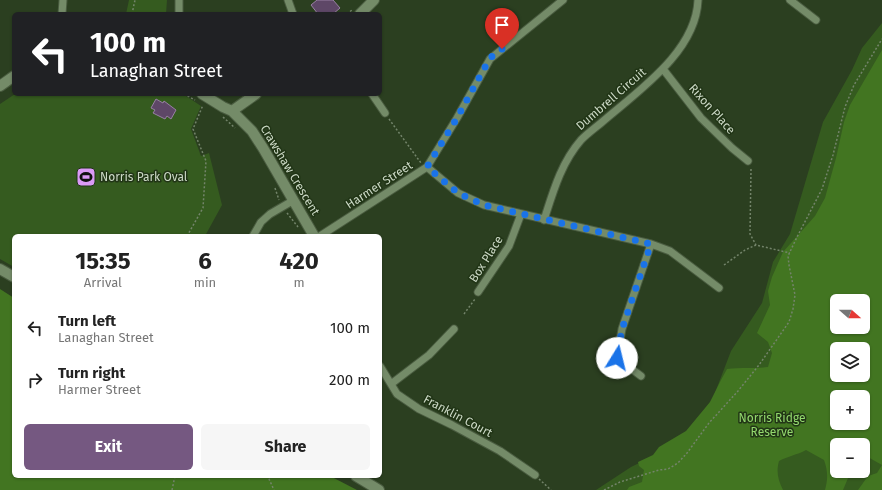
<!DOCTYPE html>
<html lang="en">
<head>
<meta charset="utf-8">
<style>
  body { margin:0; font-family:"Fira Sans",sans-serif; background:#f6f6f6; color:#222; height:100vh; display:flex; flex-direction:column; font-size:15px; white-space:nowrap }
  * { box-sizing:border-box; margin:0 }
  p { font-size:13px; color:#767676 }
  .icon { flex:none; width:22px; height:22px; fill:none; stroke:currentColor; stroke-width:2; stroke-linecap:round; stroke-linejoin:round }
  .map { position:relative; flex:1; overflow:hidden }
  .drawer { position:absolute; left:12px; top:234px; width:370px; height:244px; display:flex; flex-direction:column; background:#fff; border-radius:6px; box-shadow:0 1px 3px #0004 }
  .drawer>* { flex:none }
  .top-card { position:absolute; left:12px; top:12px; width:370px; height:84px; border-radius:6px; box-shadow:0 1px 3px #0004; background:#202124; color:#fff; overflow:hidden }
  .needle { width:26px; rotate:111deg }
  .tools { position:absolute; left:830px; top:294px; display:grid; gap:8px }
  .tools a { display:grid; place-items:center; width:40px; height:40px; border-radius:6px; background:#fff; box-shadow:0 1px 3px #0004; font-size:20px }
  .pin { position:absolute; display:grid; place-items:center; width:34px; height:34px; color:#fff; margin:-41px -17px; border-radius:50% 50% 50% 0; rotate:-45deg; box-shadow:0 0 4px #0007 }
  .pin .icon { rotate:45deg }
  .me { position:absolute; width:44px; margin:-22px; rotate:9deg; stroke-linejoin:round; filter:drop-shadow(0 0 3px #0008) }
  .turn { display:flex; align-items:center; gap:14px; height:84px; padding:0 12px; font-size:18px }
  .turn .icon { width:52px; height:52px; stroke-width:2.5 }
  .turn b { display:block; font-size:28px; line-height:34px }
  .eta { display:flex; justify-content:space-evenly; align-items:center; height:68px; text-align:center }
  .eta b { font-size:24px; font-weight:700; line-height:28px }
  .button { display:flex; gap:8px; margin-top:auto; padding:8px 12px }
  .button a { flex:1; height:46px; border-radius:6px; background:#755881; color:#fff; font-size:16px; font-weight:700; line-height:46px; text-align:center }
  .button a+a { background:#f6f6f6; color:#222 }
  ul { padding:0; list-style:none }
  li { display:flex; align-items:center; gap:12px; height:52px; padding:0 12px }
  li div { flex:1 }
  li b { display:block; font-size:15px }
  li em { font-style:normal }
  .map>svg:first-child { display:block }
  .green { fill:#355b1f; fill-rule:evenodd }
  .forest { fill:#427521; fill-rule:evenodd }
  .building { fill:#5e4767; stroke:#9880a3 }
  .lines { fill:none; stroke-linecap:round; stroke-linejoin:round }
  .street-casing { stroke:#4a5c40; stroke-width:9 }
  .secondary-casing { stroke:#4a5c40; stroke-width:12 }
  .path { stroke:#73846a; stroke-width:1.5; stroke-dasharray:2 2; stroke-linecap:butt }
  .street { stroke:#748b68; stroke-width:7 }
  .secondary { stroke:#748b68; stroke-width:10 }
  .route { stroke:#1a73e8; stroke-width:7; stroke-dasharray:0 12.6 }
  .labels { text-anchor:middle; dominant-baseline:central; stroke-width:3; stroke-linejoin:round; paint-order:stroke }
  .street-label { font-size:12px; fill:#ccd9c6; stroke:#213516 }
  .poi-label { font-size:12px; fill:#ccd9c6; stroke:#213516; text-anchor:start }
  .park-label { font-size:12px; fill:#93d86d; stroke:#213516 }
</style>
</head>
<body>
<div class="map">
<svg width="882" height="490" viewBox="0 0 882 490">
  <rect width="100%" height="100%" fill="#2b3f20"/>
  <path class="green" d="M 129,0 L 167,0 L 166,14 L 126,14 Z
    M 882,23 L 882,490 L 596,490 L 631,467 L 684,441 L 713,398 L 731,351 L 762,303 L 773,262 L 790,234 L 823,122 L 852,70 L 862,48 ZM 837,301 L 863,301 L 863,327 L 837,327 ZM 837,349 L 863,349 L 863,375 L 837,375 ZM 837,397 L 863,397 L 863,423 L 837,423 ZM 837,445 L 863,445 L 863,471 L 837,471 Z
    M 15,94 L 183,94 L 201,106 L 191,129 L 201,156 L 209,153 L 222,205 L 205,236 L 14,236 L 14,267 L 0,259 L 0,104 Z"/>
  <path class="forest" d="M 882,50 L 882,465 L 866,456 L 863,452 L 863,445 L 837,445 L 837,471 L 851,471 L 843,490 L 825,490 C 828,479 828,471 824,460 L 806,450 C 797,455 788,456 779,461 C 776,472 778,480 783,490 L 627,490 L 629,487 L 642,482 L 644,470 L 639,466 L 638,462 L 653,455 L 659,447 L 686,431 L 710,402 L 721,380 L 727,369 C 741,367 754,369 768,367 L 772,353 L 768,342 L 757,333 L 770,305 L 768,291 L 772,277 L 783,252 L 815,216 L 825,198 L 836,158 L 844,122 L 850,105 ZM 837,301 L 863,301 L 863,327 L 837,327 ZM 837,349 L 863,349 L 863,375 L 837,375 ZM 837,397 L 863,397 L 863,423 L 837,423 Z
    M 0,289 L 14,298 L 14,476 L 330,476 L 357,490 L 0,490 Z
    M 882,465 L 882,490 L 858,490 L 868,476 L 877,473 Z"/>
  <path class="building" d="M 317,0 L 333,0 L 340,8 L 333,14 L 318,14 L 311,5 Z
    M 156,99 L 163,103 L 164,101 L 176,110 L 171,119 L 167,116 L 165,119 L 153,113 L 155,110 L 151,108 Z"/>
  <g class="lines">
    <g class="street-casing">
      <path id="street" d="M 288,0 L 293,14
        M 790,0 L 816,20
        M 62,14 L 63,0
        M 179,14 L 179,0
        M 663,69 L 701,118 L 732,148 L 748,161
        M 372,94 L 385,113
        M 427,167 L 458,193 L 484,205 L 651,244 L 670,251 L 719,288
        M 544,220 C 553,192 561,163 581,140 C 587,134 595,128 601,123 C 638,91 696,52 698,0
        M 253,236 L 261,222 L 270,214 L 294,200
        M 320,236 L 427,167 L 457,118 L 490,59 L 563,0
        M 478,292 L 509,246 L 521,214
        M 380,366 L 397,394 L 419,409 L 452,425 L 500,451 L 535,475
        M 641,376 L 617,358 L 622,329 L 651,244
        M 391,384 L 429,355 L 454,329"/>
    </g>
    <g class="secondary-casing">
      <path id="secondary" d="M 360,14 L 374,0
        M 0,86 L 14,76
        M 202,94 L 223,107 L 232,111 L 252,131 L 263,148 L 314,236
        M 232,111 L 256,94
        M 0,269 L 14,277
        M 356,476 L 379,490"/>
    </g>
    <path class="path" d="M 132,14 L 135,0
      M 347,14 L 352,10
      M 184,94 L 195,100
      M 223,117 L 235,128
      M 389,119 L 421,163
      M 751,169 L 750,234 L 756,245
      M 275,188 L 279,200
      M 287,213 L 298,227
      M 187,236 L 203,208 L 206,161 L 193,129 L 203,105
      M 724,265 L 745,250 L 756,245 L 790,253
      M 464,314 L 475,299
      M 266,476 L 269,479 L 274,490
      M 539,479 L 551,490
      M 172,490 L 175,476
      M 604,490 L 620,482 L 659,470 L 668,469 L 678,463 L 687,453 L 709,423 L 738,391 L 759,365 L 789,322 L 793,309 L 795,295 L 789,265 L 788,256 L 797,237 L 822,189 L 833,155 L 845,107 L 854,85 L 882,39"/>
    <use href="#street" class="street"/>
    <use href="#secondary" class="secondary"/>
  </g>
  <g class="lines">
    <path class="route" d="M 502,49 L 490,58 L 457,118 L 427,167 L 458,193 L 484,205 L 651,244 L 622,329 L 617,358"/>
  </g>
  <defs>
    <g id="stadium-square" transform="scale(1)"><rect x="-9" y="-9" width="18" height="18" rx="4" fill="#db9af6" stroke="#213516"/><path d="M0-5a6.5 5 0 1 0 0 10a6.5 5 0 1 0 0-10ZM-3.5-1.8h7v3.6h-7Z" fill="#111"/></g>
  </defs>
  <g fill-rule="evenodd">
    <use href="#stadium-square" x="86" y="177"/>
  </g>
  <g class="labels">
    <g class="street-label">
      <text transform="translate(611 99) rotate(-41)">Dumbrell Circuit</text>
      <text transform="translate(712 109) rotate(48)">Rixon Place</text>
      <text transform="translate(290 170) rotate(59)">Crawshaw Crescent</text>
      <text transform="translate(379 185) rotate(-33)">Harmer Street</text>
      <text transform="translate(486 259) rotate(-58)">Box Place</text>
      <text transform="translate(458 416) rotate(28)">Franklin Court</text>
    </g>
    <g class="poi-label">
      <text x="100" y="177">Norris Park Oval</text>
    </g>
    <g class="park-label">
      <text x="772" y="418">Norris Ridge<tspan x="772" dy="14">Reserve</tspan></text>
    </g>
  </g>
</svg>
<div class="tools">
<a><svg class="needle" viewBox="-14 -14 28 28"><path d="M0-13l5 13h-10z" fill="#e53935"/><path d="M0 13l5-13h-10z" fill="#767676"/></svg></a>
<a><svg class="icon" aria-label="layers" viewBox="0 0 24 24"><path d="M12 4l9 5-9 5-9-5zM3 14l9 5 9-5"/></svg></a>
<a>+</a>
<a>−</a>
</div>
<div class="pin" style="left:502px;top:49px;background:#d93025"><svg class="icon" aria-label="arrive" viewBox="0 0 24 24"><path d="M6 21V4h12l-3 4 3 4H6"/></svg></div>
<svg class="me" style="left:617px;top:358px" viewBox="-20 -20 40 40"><circle r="19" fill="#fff"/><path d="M0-13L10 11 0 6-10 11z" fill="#1a73e8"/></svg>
<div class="top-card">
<div class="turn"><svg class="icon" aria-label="left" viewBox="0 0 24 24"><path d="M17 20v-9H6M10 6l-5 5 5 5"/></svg><div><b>100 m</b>Lanaghan Street</div></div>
</div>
<section class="drawer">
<div class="eta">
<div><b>15:35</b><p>Arrival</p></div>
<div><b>6</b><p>min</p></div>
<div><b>420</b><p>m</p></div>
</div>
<ul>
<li><svg class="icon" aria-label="left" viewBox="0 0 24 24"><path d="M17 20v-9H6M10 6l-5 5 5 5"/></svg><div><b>Turn left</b><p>Lanaghan Street</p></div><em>100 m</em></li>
<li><svg class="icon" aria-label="right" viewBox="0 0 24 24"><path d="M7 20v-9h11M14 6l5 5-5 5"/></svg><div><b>Turn right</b><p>Harmer Street</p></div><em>200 m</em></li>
</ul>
<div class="button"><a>Exit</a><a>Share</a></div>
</section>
</div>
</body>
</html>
